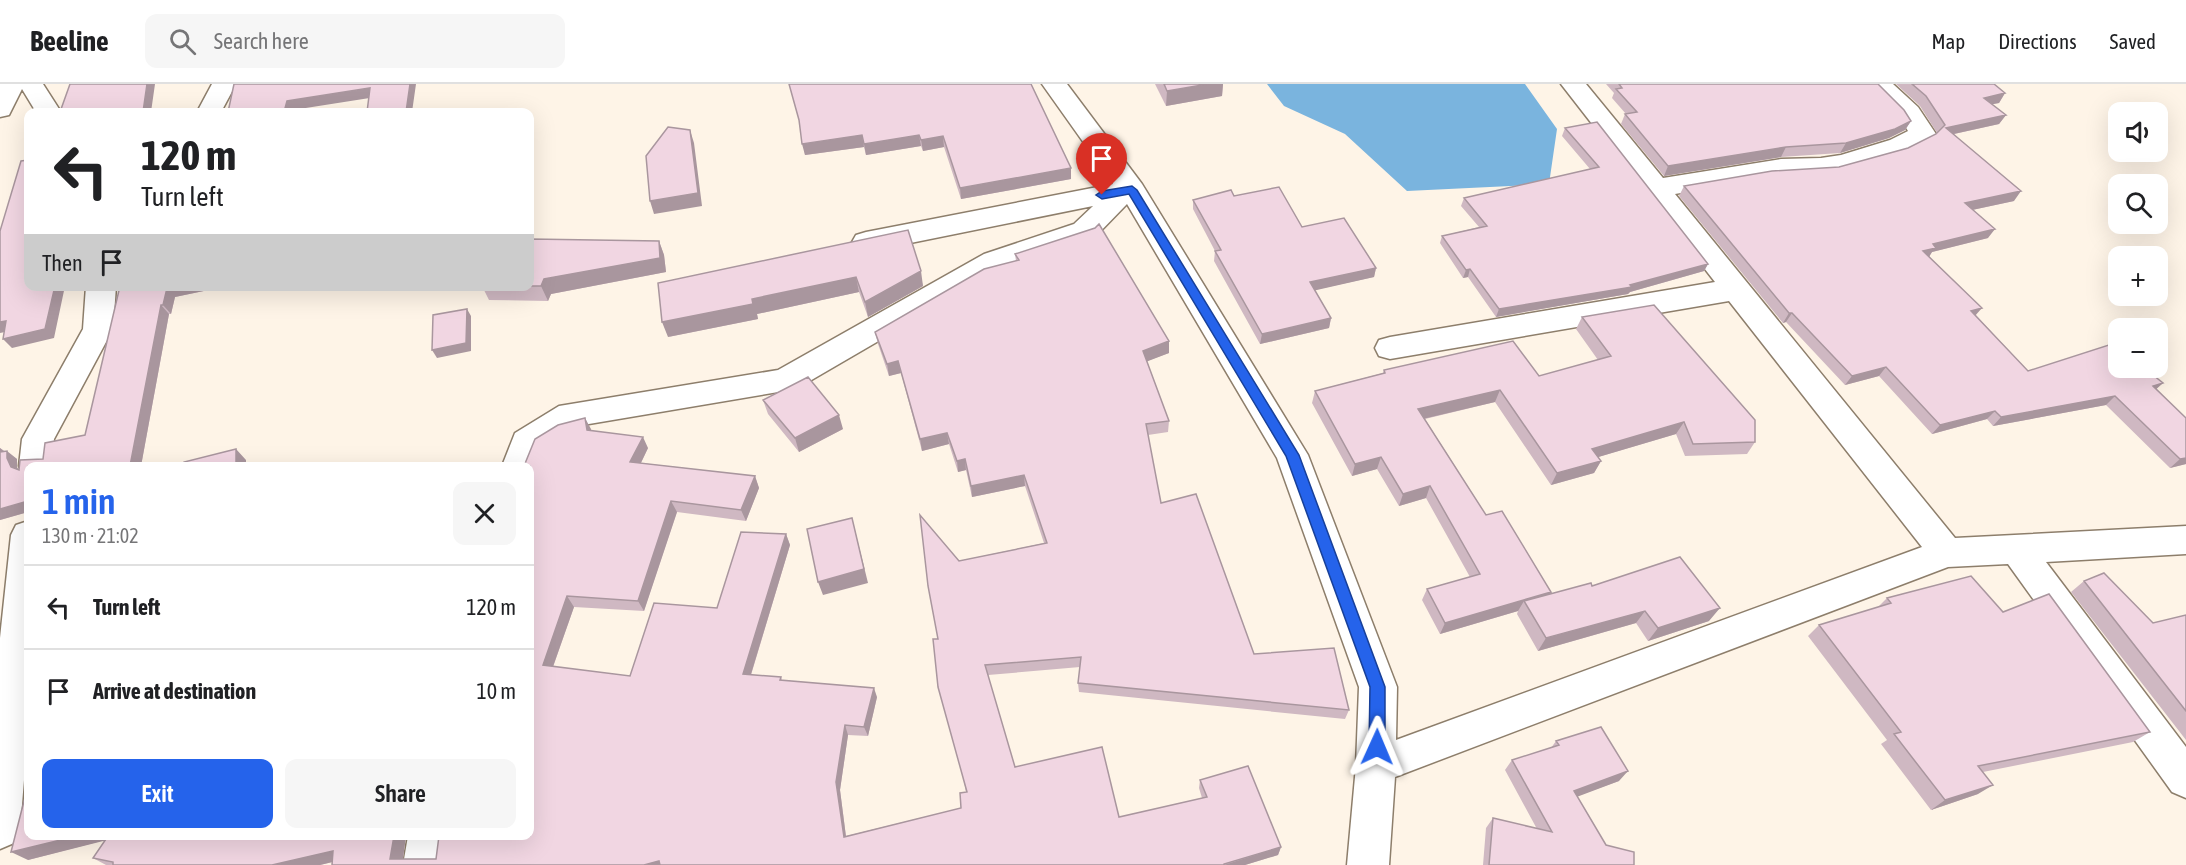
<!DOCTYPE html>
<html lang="en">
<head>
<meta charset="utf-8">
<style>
  body { margin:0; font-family:"Asap Condensed",sans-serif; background:#f6f6f6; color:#202124; height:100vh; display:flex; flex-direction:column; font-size:22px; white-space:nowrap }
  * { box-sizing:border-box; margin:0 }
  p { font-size:20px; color:#757577 }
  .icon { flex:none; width:33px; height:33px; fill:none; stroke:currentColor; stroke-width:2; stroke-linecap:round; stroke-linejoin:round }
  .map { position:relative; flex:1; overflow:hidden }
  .side { position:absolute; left:24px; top:378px; width:510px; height:378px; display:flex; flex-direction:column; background:#fff; border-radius:12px; box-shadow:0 6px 24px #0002 }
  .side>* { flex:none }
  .hud { position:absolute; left:24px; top:24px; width:510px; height:183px; border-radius:12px; box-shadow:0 6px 24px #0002; background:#fff; color:#202124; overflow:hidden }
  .tools { position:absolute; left:2108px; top:18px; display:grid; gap:12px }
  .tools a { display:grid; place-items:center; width:60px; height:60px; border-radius:12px; background:#fff; box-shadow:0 6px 24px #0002; font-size:30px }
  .pin { position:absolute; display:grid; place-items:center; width:51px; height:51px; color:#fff; margin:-62px -26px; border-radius:50% 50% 50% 0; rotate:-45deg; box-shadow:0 0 6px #0007 }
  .pin .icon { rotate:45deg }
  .me { position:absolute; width:66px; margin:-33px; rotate:1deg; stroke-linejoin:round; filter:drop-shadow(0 0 4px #0008) }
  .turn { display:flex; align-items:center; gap:21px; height:126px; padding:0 18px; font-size:27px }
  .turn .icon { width:78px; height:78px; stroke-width:2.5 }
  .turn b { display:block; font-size:42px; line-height:51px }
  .then { display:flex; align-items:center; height:57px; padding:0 18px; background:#0003; gap:12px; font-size:22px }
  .round { display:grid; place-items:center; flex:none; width:63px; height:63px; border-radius:12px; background:#f6f6f6 }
  .head { display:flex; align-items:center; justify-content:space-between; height:102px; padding:0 18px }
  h1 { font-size:36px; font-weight:600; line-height:45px; color:#2563eb }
  .action { display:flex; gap:12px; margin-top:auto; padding:12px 18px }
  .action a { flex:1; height:69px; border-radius:12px; background:#2563eb; color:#fff; font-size:24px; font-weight:600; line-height:69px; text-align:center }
  .action a+a { background:#f6f6f6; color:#202124 }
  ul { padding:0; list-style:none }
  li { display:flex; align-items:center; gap:18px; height:84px; padding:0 18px; border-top:2px solid #e0e0e0 }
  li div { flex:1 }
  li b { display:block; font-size:22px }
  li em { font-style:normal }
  header { display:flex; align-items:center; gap:36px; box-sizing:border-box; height:84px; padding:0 30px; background:#fff; border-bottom:2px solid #e0e0e0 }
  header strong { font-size:28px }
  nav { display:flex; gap:33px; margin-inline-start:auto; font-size:21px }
  .search { width:420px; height:54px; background:#f6f6f6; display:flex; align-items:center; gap:15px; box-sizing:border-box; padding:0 21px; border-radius:12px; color:#757577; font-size:22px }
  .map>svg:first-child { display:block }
  .water { fill:#7ab4de }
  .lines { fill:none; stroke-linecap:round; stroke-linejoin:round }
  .street-casing { stroke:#8d7e6b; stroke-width:3 }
  .street { fill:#fff; fill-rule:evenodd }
  .wall { fill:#cfb8c2 }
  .shaded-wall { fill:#a9969e }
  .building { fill:#f1d6e2; stroke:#a9969e; stroke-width:1.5 }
  .route { fill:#2563eb; stroke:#184099; stroke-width:1.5 }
</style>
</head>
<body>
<header>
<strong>Beeline</strong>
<div class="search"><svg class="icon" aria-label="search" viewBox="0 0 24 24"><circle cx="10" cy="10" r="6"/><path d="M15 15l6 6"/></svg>Search here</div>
<nav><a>Map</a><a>Directions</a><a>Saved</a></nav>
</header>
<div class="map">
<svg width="2186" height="781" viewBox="0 0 2186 781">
  <rect width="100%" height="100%" fill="#fef4e7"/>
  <path class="water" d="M 1267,0 L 1525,0 L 1557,45 L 1549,100 L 1407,107 L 1345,50 L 1284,22 Z"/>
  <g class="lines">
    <g class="street-casing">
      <path id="street" d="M 0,0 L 43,0 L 61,28 L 36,28 L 22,5 L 9,31 L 0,33 Z
        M 212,0 L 236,0 L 221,28 L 197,28 Z
        M 1042,0 L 1067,0 L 1142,100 L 1308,371 L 1397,603 L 1396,656 L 1922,463 L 1729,217 L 1390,275 L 1379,272 L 1375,264 L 1379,256 L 1390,253 L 1715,198 L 1561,0 L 1586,0 L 1663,94 L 1781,75 L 1821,74 L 1841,71 L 1890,56 L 1908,47 L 1900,34 L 1866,0 L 1893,0 L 1918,23 L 1936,50 C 1924,69 1845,89 1821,92 C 1807,93 1793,91 1780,93 C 1745,97 1710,104 1675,110 L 1955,454 L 2186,442 L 2186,470 L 2046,478 L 2186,663 L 2186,714 L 2172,708 L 2008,480 L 1948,483 L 1395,693 L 1389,781 L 1347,781 L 1356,682 L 1359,603 L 1277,374 L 1127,120 L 1094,154 L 1004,184 L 796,305 L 577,342 L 540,365 L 530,391 L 530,382 L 502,382 L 515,349 L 559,322 L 778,286 L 984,170 L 1074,140 L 1093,122 L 866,168 L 856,165 L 852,158 L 856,151 L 866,148 L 1113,100 Z
        M 86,202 L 116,202 L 113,245 L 54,355 L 51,382 L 28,382 L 28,393 L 23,391 L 19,382 L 22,355 L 83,245 Z
        M 28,437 L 28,647 L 20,745 L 14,759 L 0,765 L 0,554 L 11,451 L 16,441 Z
        M 408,752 L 448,752 L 445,781 L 403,781 Z"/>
    </g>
    <use href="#street" class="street"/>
  </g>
  <path class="wall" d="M 789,0 L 1031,0 L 1071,95 L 961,115 L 944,63 L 923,67 L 921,62 L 866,71 L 864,63 L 805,71 L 800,40 Z
    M 1155,0 L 1223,0 L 1222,12 L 1166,22 Z
    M 1606,0 L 1878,0 L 1911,37 L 1905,46 L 1889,54 L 1840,69 L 1781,73 L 1664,92 L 1621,40 L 1625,30 L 1626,30 L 1612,14 L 1614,9 Z
    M 1896,0 L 1994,0 L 2005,9 L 1999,19 L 1992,20 L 2006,31 L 1999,40 L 1954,50 L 2014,117 L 1972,126 L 1988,154 L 1932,168 L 1929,172 L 1976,231 L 2028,287 L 2163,299 L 2156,305 L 2186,334 L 2186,380 L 2170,384 L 2106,321 L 1993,342 L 1987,335 L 1932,350 L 1879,292 L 1845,301 L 1786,238 L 1783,239 L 1679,112 L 1684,102 L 1839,83 L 1908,64 L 1936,50 L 1937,49 L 1920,22 Z
    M 1565,44 L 1708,180 L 1704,187 L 1630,208 L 1628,210 L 1496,233 L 1468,193 L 1463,194 L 1440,159 L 1442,152 L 1479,143 L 1461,122 L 1464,114 L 1590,85 L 1562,52 Z
    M 1234,112 L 1302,143 L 1376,184 L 1374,193 L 1314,206 L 1331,234 L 1329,244 L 1260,260 L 1214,177 L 1215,167 L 1193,125 L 1193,116 Z
    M 908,146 L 923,202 L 868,233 L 859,208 L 757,230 L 758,235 L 668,253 Z
    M 530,155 L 659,157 L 664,171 L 666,188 L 551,210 L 548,217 L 489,216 L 482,202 L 530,202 Z
    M 1015,170 L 1169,269 L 1147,277 L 1169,337 L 1168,348 L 1148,351 L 1161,419 L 1254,570 L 1349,626 L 1345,635 L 1079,608 L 1078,599 L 1080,583 L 988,591 L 1015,683 L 1119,733 L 1202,714 L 1199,704 L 1200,696 L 1281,763 L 1278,771 L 1245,781 L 332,781 L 332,778 L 320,781 L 106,781 L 93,774 L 105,756 L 28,776 L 28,752 L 406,752 L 403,775 L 436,775 L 524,382 L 591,345 L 591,346 L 648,364 L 641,379 L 755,392 L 759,404 L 746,437 L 677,428 L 644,527 L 574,523 L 553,583 L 630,592 L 717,524 L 786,450 L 790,461 L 751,591 L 781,593 L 782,596 L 877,613 L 868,652 L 848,651 L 840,706 L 846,752 L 961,724 L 966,708 L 938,555 L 959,477 L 1044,459 L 1025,402 L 972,413 L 966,386 L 958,388 L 949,360 L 922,367 L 901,289 L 889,292 L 878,260 L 875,248 L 1016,177 Z
    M 120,202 L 218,202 L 218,204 L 175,213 L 171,230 L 169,230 L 141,382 L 28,428 L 0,436 L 0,364 L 17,375 L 17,383 L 18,386 L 43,375 L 85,351 Z
    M 1582,233 L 1755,358 L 1747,370 L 1685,372 L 1676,350 L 1598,373 L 1601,377 L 1594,389 L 1551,401 L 1495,318 L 1425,335 L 1486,431 L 1549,510 L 1592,502 L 1709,537 L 1648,557 L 1636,539 L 1538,567 L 1517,530 L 1518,527 L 1440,550 L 1422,516 L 1427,505 L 1470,493 L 1426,414 L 1399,422 L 1377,385 L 1352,392 L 1312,319 L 1315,307 L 1383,289 L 1384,286 L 1539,292 L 1598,276 L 1576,245 Z
    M 763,316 L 843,345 L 799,368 L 768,330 Z
    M 2084,497 L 2153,539 L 2186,531 L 2186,656 L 2071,508 Z
    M 1887,514 L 2003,528 L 2150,648 L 2133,658 L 1983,688 L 1978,710 L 1931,726 L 1881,660 L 1887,656 L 1808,552 L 1819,541 L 1877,524 Z
    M 1556,657 L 1619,697 L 1577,712 L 1606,761 L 1634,781 L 1483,781 L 1486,744 L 1493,734 L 1537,745 L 1505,686 L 1512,676 L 1551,664 Z"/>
  <path class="shaded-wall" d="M 147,0 L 155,0 L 151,28 L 143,28 Z
    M 410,0 L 416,0 L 412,28 L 406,28 Z
    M 1208,0 L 1223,0 L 1222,12 L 1166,22 L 1167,7 Z
    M 370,4 L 376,13 L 293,26 L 292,28 L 284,28 L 287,17 Z
    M 2005,9 L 1999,19 L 1978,23 L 1984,14 Z
    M 2006,31 L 1999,40 L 1940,53 L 1946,44 Z
    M 1911,37 L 1905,46 L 1889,54 L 1840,69 L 1846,59 Z
    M 690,46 L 694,59 L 702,122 L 654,130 L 650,117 Z
    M 862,51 L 864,63 L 805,71 L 802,60 Z
    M 919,51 L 921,62 L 866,71 L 864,60 Z
    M 943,52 L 944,63 L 923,67 L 921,56 Z
    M 1786,63 L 1781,73 L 1664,92 L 1668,82 Z
    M 1071,84 L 1071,95 L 961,115 L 960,104 Z
    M 2021,107 L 2014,117 L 1958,129 L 1965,119 Z
    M 1995,145 L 1988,154 L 1932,168 L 1929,173 L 1923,167 L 1933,160 Z
    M 659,157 L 664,171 L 666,188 L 551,210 L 548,217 L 541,202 L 544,195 Z
    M 1708,180 L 1704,187 L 1630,208 L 1628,210 L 1496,233 L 1499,225 L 1630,201 Z
    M 1376,184 L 1374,193 L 1308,208 L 1310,198 Z
    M 1470,185 L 1468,193 L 1463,194 L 1466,186 Z
    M 921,187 L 923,202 L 868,233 L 865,218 Z
    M 856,193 L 859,208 L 757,230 L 758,235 L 668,253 L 662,238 L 752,215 Z
    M 55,202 L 65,202 L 54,254 L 12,264 L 3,255 Z
    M 175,202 L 218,202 L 218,204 L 175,213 L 171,230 L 163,221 L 167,204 Z
    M 161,221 L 169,230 L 141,382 L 130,382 Z
    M 1982,224 L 1974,233 L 1971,227 Z
    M 467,225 L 471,232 L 471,267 L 437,274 L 432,266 Z
    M 1789,229 L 1792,229 L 1786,238 L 1783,239 Z
    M 1331,234 L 1329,244 L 1260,260 L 1262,250 Z
    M 6,237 L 15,246 L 0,249 L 0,238 Z
    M 1169,257 L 1169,269 L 1143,279 L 1143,267 Z
    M 898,277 L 901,289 L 889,292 L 887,280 Z
    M 1886,283 L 1879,292 L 1845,301 L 1852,292 Z
    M 2163,299 L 2153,308 L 2153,302 Z
    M 1500,306 L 1495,318 L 1414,337 L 1418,325 Z
    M 2115,312 L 2106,321 L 1993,342 L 2001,333 Z
    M 1995,327 L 1987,335 L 1932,350 L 1940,341 Z
    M 839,331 L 843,345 L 799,368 L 795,354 Z
    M 585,334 L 591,345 L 593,357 L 587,346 Z
    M 1684,338 L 1676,350 L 1585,377 L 1592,365 Z
    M 947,349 L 949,360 L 922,367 L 920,355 Z
    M 643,353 L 648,364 L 636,389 L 630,378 Z
    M 0,364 L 7,370 L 7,367 L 17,375 L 17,383 L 21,392 L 11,383 L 0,372 Z
    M 236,365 L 246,376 L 246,382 L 236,382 Z
    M 1381,373 L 1377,385 L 1352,392 L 1355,380 Z
    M 2186,374 L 2186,380 L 2170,384 L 2180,375 Z
    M 965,375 L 966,386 L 958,388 L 957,377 Z
    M 1601,377 L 1594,389 L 1551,401 L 1557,389 Z
    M 1024,391 L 1025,402 L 972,413 L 971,402 Z
    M 755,392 L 759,404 L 746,437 L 741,426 Z
    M 1430,402 L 1426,414 L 1399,422 L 1403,410 Z
    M 28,417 L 28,428 L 0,436 L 0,425 Z
    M 671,417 L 677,428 L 644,527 L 638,517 Z
    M 852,434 L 868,499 L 823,511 L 818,498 Z
    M 786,450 L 790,461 L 748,600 L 743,590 Z
    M 1551,508 L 1544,519 L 1524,517 L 1518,527 L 1440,550 L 1445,539 Z
    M 567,512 L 574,523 L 550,591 L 543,581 Z
    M 1720,524 L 1709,537 L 1648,557 L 1658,544 Z
    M 1645,527 L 1636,539 L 1538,567 L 1546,554 Z
    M 874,604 L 877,613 L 868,652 L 864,643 Z
    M 845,641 L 848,651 L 840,706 L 847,761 L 844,753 L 836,698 Z
    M 1628,687 L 1619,697 L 1566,717 L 1574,707 Z
    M 1993,701 L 1978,710 L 1931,726 L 1945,716 Z
    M 77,752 L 123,752 L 28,776 L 11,768 Z
    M 394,752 L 406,752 L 402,781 L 390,775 Z
    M 1281,763 L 1278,771 L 1245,781 L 1224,781 Z
    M 333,767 L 345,775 L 320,781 L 272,781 Z
    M 659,777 L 662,781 L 644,781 Z"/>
  <path class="building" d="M 70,0 L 147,0 L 143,28 L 60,28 Z
    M 234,0 L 410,0 L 406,28 L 367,28 L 370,4 L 287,17 L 284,28 L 228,28 Z
    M 789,0 L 1031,0 L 1071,84 L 960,104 L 943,52 L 921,56 L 919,51 L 864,60 L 862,51 L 802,60 L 799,36 Z
    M 1164,0 L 1208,0 L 1167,7 Z
    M 1619,0 L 1878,0 L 1904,26 L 1911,37 L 1895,45 L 1846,59 L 1786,63 L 1668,82 L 1625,30 L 1637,28 L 1616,5 L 1622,4 Z
    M 1912,0 L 1994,0 L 2005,9 L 1984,14 L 2006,31 L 1946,44 L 2021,107 L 1965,119 L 1995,145 L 1933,160 L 1936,164 L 1923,167 L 1982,224 L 1971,227 L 2028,287 L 2115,259 L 2118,261 L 2118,284 L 2144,284 L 2163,299 L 2153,302 L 2186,334 L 2186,374 L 2180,375 L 2115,312 L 2001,333 L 1995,327 L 1940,341 L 1886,283 L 1852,292 L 1792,229 L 1789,229 L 1684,102 L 1772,87 L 1839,83 L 1908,64 L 1936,50 L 1945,41 L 1926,12 Z
    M 1597,38 L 1708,180 L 1630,201 L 1632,203 L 1499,225 L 1470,185 L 1466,186 L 1442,152 L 1487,142 L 1464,114 L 1599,83 L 1565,44 Z
    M 668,43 L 690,46 L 698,109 L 650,117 L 646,72 Z
    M 28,76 L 28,202 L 55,202 L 45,245 L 3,255 L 6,237 L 0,238 L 0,147 L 21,77 Z
    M 1279,103 L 1302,143 L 1344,134 L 1376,184 L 1310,198 L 1331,234 L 1262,250 L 1215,167 L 1221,166 L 1193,116 L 1231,106 L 1234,112 Z
    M 1099,140 L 1169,257 L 1143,267 L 1169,337 L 1146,340 L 1161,419 L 1196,410 L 1254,570 L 1334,564 L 1349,626 L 1078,599 L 1081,573 L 985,581 L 1015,683 L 1102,663 L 1119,733 L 1207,713 L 1200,696 L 1248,682 L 1281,763 L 1224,780 L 1224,781 L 660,781 L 659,777 L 644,781 L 332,781 L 333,767 L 272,781 L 113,781 L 113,778 L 93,774 L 108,752 L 394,752 L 390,775 L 436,775 L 439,752 L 530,752 L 530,382 L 521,382 L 524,382 L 535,355 L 558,341 L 585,334 L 587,346 L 643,353 L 630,378 L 755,392 L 741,426 L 671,417 L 638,517 L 567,512 L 543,581 L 630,592 L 654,519 L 717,524 L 741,448 L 786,450 L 743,590 L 781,593 L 780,596 L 874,604 L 864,643 L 845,641 L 836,698 L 844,753 L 961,724 L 960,709 L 967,708 L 938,603 L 933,555 L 938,555 L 928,502 L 920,431 L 959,477 L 1047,459 L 1024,391 L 971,402 L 965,375 L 957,377 L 947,349 L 920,355 L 898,277 L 887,280 L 875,248 L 984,185 L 1019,176 L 1015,170 L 1095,144 Z
    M 908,146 L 921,187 L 865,218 L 856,193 L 752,215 L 753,220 L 662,238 L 658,199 Z
    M 530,155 L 659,157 L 660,174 L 544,195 L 541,202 L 530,202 Z
    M 120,202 L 175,202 L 167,204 L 163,221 L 161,221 L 130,382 L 28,382 L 28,417 L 0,425 L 0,368 L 7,367 L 7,374 L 11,383 L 19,386 L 20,376 L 43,375 L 45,359 L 85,351 Z
    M 1654,221 L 1755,336 L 1755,358 L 1693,360 L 1684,338 L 1592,365 L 1601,377 L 1557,389 L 1500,306 L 1418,325 L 1486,431 L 1502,427 L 1551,508 L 1445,539 L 1427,505 L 1480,490 L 1430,402 L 1403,410 L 1381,373 L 1355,380 L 1315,307 L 1385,289 L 1384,286 L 1513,257 L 1539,292 L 1611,272 L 1582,233 Z
    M 467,225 L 466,259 L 432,266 L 433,231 Z
    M 808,293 L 839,331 L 795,354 L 763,316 Z
    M 236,365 L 236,382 L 184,382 L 184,378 Z
    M 852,434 L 864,485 L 818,498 L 807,445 Z
    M 1680,473 L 1720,524 L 1658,544 L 1645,527 L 1546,554 L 1524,517 L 1591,499 L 1592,502 Z
    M 2104,489 L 2153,539 L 2186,531 L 2186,627 L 2084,497 Z
    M 1971,492 L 2003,528 L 2049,510 L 2150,648 L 1978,682 L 1993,701 L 1945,716 L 1894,650 L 1901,648 L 1819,541 L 1891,519 L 1887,514 Z
    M 1601,643 L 1628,687 L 1574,707 L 1606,761 L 1634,768 L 1634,781 L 1489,781 L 1493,734 L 1552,748 L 1512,676 L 1559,661 L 1556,657 Z
    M 28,714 L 28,752 L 77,752 L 11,768 L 24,717 Z"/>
  <path class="route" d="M 1132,102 L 1137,106 L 1299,371 L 1385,603 L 1385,663 L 1382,668 L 1377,670 L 1371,668 L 1369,663 L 1370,603 L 1286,372 L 1129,110 L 1102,115 L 1096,111 L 1102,107 Z"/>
</svg>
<div class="tools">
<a><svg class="icon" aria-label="sound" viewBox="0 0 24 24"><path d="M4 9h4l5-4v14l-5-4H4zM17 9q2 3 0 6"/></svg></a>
<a><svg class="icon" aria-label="search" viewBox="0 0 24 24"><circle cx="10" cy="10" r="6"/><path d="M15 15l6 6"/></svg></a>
<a>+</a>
<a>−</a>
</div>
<div class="pin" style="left:1102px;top:111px;background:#d93025"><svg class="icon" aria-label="arrive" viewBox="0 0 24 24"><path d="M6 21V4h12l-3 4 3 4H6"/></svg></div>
<svg class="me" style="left:1377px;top:663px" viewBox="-20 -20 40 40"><path d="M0-17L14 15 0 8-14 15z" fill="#2563eb" stroke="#fff" stroke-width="4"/></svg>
<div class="hud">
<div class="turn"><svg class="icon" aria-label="left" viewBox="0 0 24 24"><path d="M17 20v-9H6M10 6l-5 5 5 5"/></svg><div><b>120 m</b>Turn left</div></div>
<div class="then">Then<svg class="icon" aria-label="arrive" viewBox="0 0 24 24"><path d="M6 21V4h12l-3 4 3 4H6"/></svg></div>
</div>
<section class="side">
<div class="head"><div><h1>1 min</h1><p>130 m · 21:02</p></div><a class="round"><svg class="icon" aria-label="close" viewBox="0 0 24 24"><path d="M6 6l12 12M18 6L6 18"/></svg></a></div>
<ul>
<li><svg class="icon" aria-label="left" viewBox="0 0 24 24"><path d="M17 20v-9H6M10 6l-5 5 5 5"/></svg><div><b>Turn left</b></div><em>120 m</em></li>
<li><svg class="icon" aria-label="arrive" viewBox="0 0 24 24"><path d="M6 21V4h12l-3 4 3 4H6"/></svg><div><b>Arrive at destination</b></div><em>10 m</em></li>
</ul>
<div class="action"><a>Exit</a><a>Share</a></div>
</section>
</div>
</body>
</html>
